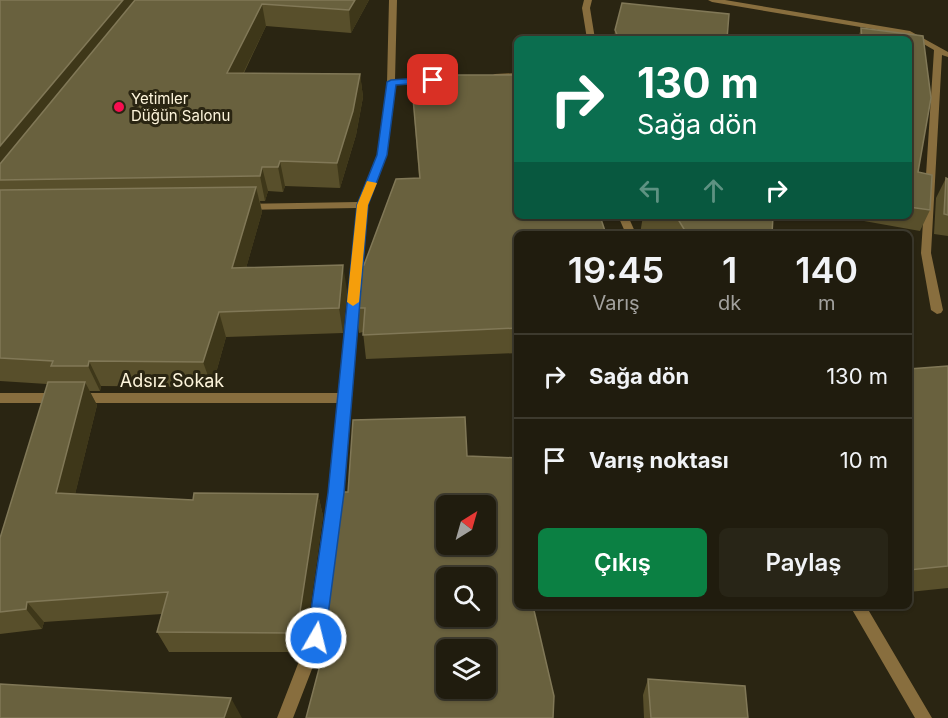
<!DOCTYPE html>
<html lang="tr">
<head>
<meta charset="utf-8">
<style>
  body { margin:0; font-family:Inter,sans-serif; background:#282517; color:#f1f3f6; height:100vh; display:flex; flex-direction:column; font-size:22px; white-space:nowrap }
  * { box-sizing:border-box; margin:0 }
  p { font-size:20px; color:#a2a19e }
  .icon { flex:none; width:33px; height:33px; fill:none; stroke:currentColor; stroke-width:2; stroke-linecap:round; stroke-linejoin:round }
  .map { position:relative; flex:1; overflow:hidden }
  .side { position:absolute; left:514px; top:231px; width:398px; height:378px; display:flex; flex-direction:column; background:#201c0e; border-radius:9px; box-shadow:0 2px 4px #0004,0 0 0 2px #3d3a2e }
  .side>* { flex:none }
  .top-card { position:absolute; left:514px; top:36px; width:398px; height:183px; border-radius:9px; box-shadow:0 2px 4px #0004,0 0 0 2px #3d3a2e; background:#0b6e4f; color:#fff; overflow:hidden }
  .needle { width:39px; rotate:37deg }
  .buttons { position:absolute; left:436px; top:495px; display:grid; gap:12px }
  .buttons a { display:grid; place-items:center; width:60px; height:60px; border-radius:9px; background:#201c0e; box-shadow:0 2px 4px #0004,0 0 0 2px #3d3a2e; font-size:30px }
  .pin { position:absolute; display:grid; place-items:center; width:51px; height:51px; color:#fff; margin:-26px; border-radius:12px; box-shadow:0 3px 9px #0006 }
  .me { position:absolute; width:66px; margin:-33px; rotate:8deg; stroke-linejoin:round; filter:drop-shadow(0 0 4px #0008) }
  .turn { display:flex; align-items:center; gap:21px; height:126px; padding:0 24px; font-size:27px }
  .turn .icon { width:78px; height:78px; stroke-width:2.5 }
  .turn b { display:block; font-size:42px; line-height:51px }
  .lanes { display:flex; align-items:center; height:57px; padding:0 24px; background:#0003; justify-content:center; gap:30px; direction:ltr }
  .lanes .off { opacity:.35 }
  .eta { display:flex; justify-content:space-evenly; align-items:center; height:102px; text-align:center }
  .eta b { font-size:36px; font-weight:600; line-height:42px }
  .action { display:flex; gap:12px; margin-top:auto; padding:12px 24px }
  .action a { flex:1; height:69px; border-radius:9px; background:#0b8043; color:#fff; font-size:24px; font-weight:600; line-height:69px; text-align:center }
  .action a+a { background:#282517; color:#f1f3f6 }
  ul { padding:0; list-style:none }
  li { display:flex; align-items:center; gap:18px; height:84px; padding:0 24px; border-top:2px solid #3d3a2e }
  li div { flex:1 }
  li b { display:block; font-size:22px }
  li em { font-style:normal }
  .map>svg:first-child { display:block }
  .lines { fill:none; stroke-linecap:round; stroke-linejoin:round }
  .minor { fill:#886e3e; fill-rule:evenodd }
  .wall { fill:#584f2b }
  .shaded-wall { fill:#3e3719 }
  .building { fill:#69613e; stroke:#817857; stroke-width:1.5; fill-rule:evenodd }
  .route { fill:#1a73e8; stroke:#114b97; stroke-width:1.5 }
  .slow { fill:#f59e0b }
  .poi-dot { fill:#f80e50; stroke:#2a2512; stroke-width:2 }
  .labels { text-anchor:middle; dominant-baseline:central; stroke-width:6; stroke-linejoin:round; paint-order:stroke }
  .far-poi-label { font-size:15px; fill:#fef5dc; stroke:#2a2512; text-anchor:start }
  .street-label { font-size:18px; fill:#fef5dc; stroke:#2a2512 }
</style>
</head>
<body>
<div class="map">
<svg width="948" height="718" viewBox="0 0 948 718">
  <rect width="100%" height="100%" fill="#2a2512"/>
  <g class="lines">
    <path class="minor" d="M 389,0 L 397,0 L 395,80 L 426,78 L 430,80 L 426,82 L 395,85 L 387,155 L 367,205 L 343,493 L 324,638 L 293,718 L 277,718 L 308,638 L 329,493 L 338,403 L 78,403 L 74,401 L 72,398 L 74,395 L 78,393 L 339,393 L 357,208 L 247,210 L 242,207 L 247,204 L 358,202 L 377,155 L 387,83 Z
      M 584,0 L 592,0 L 590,8 L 595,39 L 587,39 L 582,8 Z
      M 708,0 L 725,0 L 910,31 L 948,52 L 948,57 L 942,55 L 931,253 L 943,310 L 941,313 L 937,314 L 931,310 L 921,253 L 934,50 L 908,35 L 712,2 Z
      M 518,73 L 518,77 L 495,78 L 491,76 L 495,74 Z
      M 618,216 L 628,216 L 636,234 L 626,234 Z
      M 0,393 L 58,393 L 62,395 L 64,398 L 62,401 L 58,403 L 0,403 Z
      M 850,606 L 866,606 L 932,718 L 915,718 Z"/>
  </g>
  <path class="wall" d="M 0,0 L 369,0 L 351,33 L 266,26 L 244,73 L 360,74 L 363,97 L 356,135 L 340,188 L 285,186 L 283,192 L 268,191 L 265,201 L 260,201 L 262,212 L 246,268 L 347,290 L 343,333 L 226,337 L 212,387 L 101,386 L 100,391 L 89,391 L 97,405 L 75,494 L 193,500 L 318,494 L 323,516 L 306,637 L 300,652 L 169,652 L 157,632 L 162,614 L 44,622 L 42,629 L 0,634 L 0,612 L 47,384 L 0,381 Z
    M 861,28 L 923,36 L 931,98 L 918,172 L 932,175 L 930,210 L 920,231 L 836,216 L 909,216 L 909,39 L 858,39 Z
    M 615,30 L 727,39 L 614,39 Z
    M 411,75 L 518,234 L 518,353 L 366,359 L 363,332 L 359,333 L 355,308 L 364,265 L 419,178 Z
    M 946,178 L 948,179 L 948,236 L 934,234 L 936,198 Z
    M 643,216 L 773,216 L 772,234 L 640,234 Z
    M 948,366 L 948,588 L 909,592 L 909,369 Z
    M 465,417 L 324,652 L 321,652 L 314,631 L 320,616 L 348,492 Z
    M 648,679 L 748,718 L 644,718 L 643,695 Z"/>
  <path class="shaded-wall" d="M 123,0 L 147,0 L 0,180 L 0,146 Z
    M 355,0 L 369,0 L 351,33 L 349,10 Z
    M 262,4 L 266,26 L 232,96 L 227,73 Z
    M 360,74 L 363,97 L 356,135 L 340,188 L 337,163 Z
    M 280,161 L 285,186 L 283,192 L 278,167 Z
    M 262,167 L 268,191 L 265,201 L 260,176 Z
    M 256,187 L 262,212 L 239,293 L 232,268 Z
    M 343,265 L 347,290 L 343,333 L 339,308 Z
    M 219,312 L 226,337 L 212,387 L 203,362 Z
    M 89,361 L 101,386 L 100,391 L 88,366 Z
    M 85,382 L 97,405 L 70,515 L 56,493 Z
    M 318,494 L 323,516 L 306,637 L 300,652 L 293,633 Z
    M 27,602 L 44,622 L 42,629 L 26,609 Z
    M 231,698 L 242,718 L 224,718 Z"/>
  <path class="building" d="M 0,0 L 123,0 L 0,146 Z
    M 135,0 L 355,0 L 349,10 L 262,4 L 227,73 L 360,74 L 353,111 L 337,163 L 280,161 L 278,167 L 262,167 L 260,176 L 0,180 L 0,164 Z
    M 622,3 L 729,14 L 727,39 L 619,39 L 615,30 Z
    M 861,28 L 923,36 L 931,98 L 918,172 L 932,175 L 930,210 L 909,207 L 909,39 L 862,39 Z
    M 411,75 L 518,75 L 518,216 L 600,216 L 606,234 L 518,234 L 518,328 L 363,335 L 365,308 L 355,308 L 359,265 L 364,265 L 396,179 L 420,178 Z
    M 946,178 L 948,179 L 948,215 L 944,214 Z
    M 256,187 L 232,268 L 343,265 L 339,308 L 219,312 L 203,362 L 89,361 L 88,366 L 51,366 L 53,361 L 0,358 L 0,190 Z
    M 643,216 L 669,216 L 643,217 Z
    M 676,216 L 773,216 L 772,234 L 687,234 Z
    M 948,366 L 948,566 L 909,570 L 909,369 Z
    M 48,382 L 85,382 L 56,493 L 193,500 L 194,493 L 318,494 L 299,618 L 293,633 L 157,632 L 168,592 L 27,602 L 26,609 L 0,612 L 0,538 Z
    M 465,417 L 467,456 L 518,458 L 518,606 L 533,606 L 554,696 L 553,718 L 306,718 L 329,631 L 314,631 L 320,616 L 337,492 L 348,492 L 353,420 ZM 447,506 L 486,506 L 486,544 L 447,544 ZM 447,578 L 486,578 L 486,616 L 447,616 ZM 447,650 L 486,650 L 486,688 L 447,688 Z
    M 648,679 L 745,686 L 748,718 L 651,718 Z
    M 0,684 L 231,698 L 224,718 L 0,718 Z"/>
  <path class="route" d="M 433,77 L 438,80 L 437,82 L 396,85 L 387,155 L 368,205 L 344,493 L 325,638 L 322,644 L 316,647 L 309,644 L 307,638 L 328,493 L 357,205 L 377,155 L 387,82 L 391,80 Z"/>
  <path class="slow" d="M 367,181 L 377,183 L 368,205 L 359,302 L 353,306 L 347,302 L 357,205 Z"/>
  <circle class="poi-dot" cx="119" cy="107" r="6"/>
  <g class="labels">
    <g class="far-poi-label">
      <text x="131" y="98">Yetimler<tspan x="131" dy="17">Düğün Salonu</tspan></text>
    </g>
    <g class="street-label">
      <text x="172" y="380">Adsız Sokak</text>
    </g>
  </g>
</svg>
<div class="buttons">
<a><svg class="needle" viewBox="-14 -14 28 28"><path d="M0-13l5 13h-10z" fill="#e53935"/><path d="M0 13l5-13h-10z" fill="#a2a19e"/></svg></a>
<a><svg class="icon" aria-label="search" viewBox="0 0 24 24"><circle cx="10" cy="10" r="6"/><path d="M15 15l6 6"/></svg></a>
<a><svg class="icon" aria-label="layers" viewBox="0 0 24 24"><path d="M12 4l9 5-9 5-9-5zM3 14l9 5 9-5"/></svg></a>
</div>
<div class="pin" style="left:433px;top:80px;background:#d93025"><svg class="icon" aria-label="arrive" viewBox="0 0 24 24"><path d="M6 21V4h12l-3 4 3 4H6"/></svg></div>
<svg class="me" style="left:316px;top:638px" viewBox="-20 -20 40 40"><circle r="17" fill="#1a73e8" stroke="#fff" stroke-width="3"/><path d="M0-11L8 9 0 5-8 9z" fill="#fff"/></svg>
<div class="top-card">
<div class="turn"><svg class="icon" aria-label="right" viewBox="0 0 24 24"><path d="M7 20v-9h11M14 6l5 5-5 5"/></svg><div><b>130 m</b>Sağa dön</div></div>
<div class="lanes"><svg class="icon off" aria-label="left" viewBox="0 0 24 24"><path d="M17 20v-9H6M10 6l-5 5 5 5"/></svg><svg class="icon off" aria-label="ahead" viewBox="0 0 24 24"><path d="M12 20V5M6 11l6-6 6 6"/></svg><svg class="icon" aria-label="right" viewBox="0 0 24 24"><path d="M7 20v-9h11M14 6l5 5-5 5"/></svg></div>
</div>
<section class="side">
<div class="eta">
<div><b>19:45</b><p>Varış</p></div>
<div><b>1</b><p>dk</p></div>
<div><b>140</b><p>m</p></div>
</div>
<ul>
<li><svg class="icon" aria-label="right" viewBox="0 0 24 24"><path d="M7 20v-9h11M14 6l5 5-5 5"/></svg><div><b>Sağa dön</b></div><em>130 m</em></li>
<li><svg class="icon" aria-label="arrive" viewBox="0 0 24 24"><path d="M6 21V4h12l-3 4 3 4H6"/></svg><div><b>Varış noktası</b></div><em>10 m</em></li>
</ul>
<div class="action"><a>Çıkış</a><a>Paylaş</a></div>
</section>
</div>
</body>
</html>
